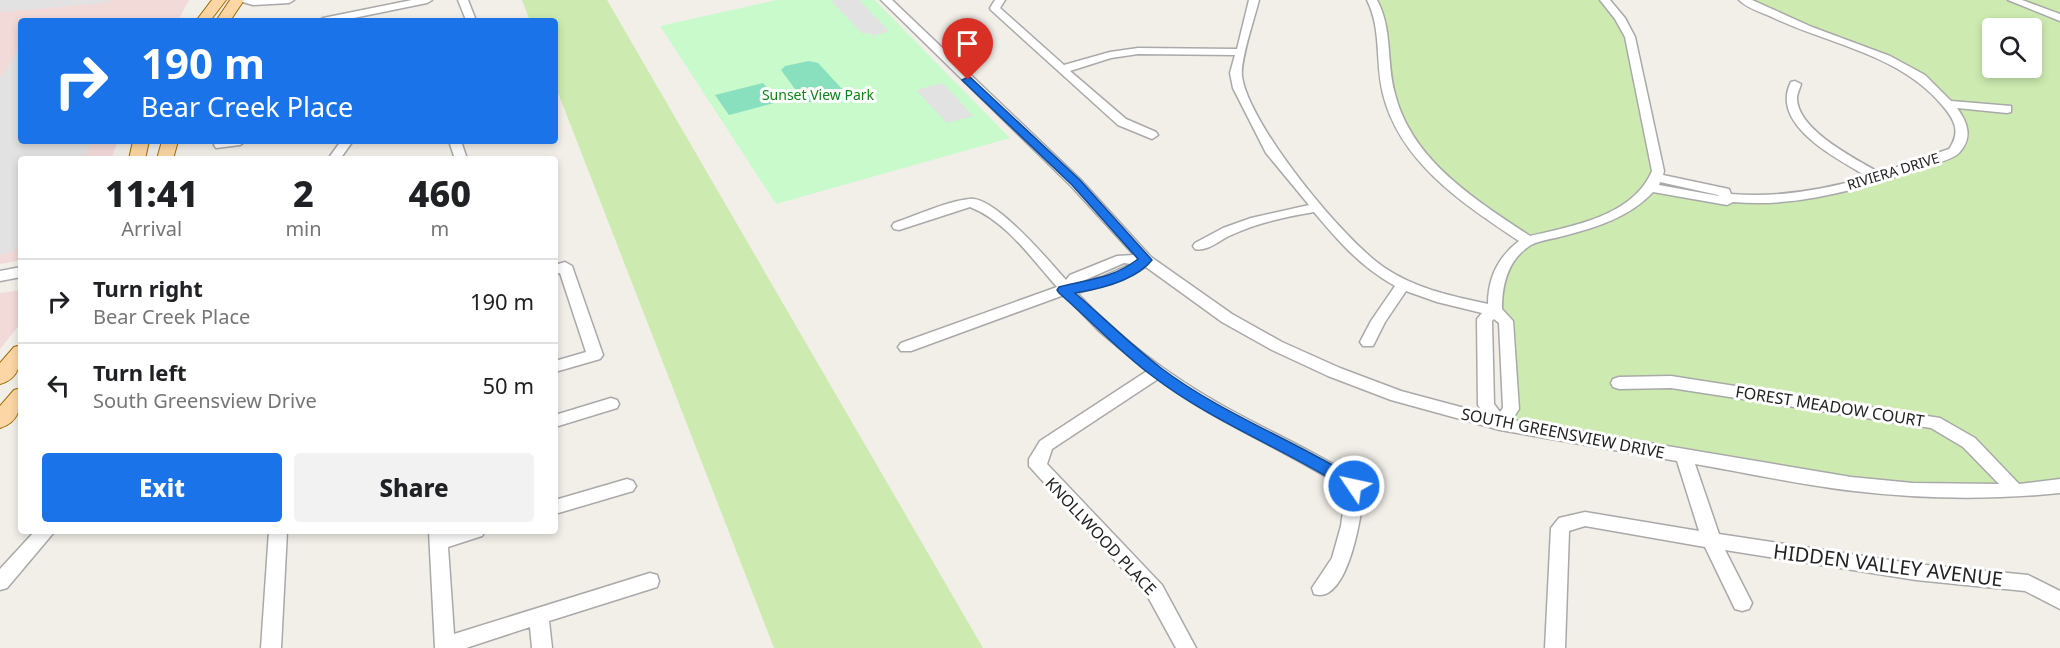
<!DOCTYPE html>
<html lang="en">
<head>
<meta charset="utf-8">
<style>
  body { margin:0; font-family:"Noto Sans",sans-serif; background:#f2f2f2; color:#202124; height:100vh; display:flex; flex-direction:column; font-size:22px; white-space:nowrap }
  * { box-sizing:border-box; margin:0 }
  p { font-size:20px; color:#757577 }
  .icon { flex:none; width:33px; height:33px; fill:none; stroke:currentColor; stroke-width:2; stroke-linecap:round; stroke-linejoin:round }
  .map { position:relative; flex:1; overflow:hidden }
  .sheet { position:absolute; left:18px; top:156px; width:540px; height:378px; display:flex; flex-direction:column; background:#fff; border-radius:6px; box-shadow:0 3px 9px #0003 }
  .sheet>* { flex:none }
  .hud { position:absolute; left:18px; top:18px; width:540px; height:126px; border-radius:6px; box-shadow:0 3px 9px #0003; background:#1a73e8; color:#fff; overflow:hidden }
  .tools { position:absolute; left:1982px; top:18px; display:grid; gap:12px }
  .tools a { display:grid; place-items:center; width:60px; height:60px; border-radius:6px; background:#fff; box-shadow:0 3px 9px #0003; font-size:30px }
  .pin { position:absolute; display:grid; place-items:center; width:51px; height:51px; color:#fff; margin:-62px -26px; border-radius:50% 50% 50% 0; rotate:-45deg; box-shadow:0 0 6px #0007 }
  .pin .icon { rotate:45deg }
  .me { position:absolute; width:66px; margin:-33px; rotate:304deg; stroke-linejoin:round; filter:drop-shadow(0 0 4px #0008) }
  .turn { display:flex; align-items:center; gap:21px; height:126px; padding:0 24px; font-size:27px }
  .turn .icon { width:78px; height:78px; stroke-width:2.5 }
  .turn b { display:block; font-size:42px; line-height:51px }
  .eta { display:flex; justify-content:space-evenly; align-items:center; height:102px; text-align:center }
  .eta b { font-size:36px; font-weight:800; line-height:42px }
  .cta { display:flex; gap:12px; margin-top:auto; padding:12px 24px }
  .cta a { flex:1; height:69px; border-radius:6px; background:#1a73e8; color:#fff; font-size:24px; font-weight:800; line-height:69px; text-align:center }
  .cta a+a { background:#f2f2f2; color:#202124 }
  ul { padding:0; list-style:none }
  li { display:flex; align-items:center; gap:18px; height:84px; padding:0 24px; border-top:2px solid #e0e0e0 }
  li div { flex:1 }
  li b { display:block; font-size:22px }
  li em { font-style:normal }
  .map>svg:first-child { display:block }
  .commercial { fill:#f2dad9 }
  .grass { fill:#cdebb0; fill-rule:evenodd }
  .park { fill:#c8facc }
  .pitch { fill:#88e0be }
  .parking { fill:#e2e2e2 }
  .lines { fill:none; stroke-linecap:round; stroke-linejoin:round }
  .minor-casing { stroke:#a9a9a9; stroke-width:3 }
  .major-casing { stroke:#a06b00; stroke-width:2 }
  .minor { fill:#fff; fill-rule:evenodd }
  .major { fill:#fcd6a4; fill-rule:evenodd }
  .route { fill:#1a73e8; stroke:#114b97; stroke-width:1.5 }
  .labels { text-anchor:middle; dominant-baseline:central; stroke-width:6; stroke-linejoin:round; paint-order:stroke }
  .far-park-label { font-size:14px; fill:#0c8416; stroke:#fff }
  .far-street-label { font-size:14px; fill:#222; stroke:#fff }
  .street-label { font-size:16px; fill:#222; stroke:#fff }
  .near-street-label { font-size:20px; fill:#222; stroke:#fff }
</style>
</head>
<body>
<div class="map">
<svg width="2060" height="648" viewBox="0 0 2060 648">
  <rect width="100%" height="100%" fill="#f2efe9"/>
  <path class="commercial" d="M 0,0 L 189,0 L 178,21 L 21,21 L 21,141 L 118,141 L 111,159 L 21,159 L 21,260 L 0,264 Z
    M 21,290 L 21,323 L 0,349 L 0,293 Z"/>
  <path class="grass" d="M 522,0 L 607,0 L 983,648 L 774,648 L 555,85 L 555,21 L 530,21 Z
    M 1377,0 L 1609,0 L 1624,19 L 1660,183 L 1723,197 L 1791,199 L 1951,158 L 1967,145 L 1969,137 L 1968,127 L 1959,118 L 1952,103 L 1943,92 L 1926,76 L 1745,0 L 2060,0 L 2060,488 L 1926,491 L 1506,425 C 1505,392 1495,297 1508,271 C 1513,259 1523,251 1533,244 C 1478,202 1408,158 1393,85 C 1387,58 1393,25 1377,0 ZM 1992,28 L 2031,28 L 2031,68 L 1992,68 Z"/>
  <path class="park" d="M 776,0 L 875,0 L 1010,138 L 776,204 L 660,26 Z"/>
  <path class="pitch" d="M 809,61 L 818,63 L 843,90 L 842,95 L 817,103 L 804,101 L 781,70 L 785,66 Z
    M 763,83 L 778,102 L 729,115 L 715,95 Z"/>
  <path class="parking" d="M 0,0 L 114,0 L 104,3 L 0,12 Z
    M 837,0 L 859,0 L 889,31 L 873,36 L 869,33 L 863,34 L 831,1 Z
    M 21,46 L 21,141 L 91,141 L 84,159 L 21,159 L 21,247 L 4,255 L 0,254 L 0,78 Z
    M 943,83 L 973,116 L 947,123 L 916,90 Z"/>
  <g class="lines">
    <g class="minor-casing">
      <path id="minor" d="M 236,0 L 294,0 L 289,3 L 253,5 Z
        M 412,0 L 432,0 L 427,3 L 339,21 L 318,21 L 323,18 Z
        M 458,0 L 468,0 L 475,18 L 474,20 L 466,20 Z
        M 881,0 L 892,0 L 1081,180 L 1151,257 L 1232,314 L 1282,342 L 1340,368 L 1401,391 L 1483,413 L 1478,405 L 1477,319 L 1482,313 L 1437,302 L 1406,291 L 1385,322 L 1373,346 L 1363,346 L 1360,342 L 1371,321 L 1395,286 C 1360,266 1340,243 1314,212 C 1285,217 1256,223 1229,236 C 1219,241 1206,252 1195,249 L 1193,246 L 1195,243 L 1223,228 L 1251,218 L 1309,205 L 1266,153 L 1233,88 L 1230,73 L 1235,55 L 1138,54 L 1111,58 L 1070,71 L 1126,119 L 1156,132 L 1158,135 L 1152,139 L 1118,125 L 991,10 L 990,8 L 995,0 L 1005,0 L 1000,8 L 1064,65 L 1110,52 L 1138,48 L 1237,49 L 1249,0 L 1259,0 C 1255,17 1240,60 1242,76 C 1248,124 1344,241 1385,268 C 1416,289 1452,296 1488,304 C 1488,278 1498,257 1519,241 C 1464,204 1400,163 1383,94 C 1375,62 1382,30 1367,0 L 1377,0 C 1393,30 1386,62 1395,94 C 1412,161 1476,200 1530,236 C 1573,226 1633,216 1652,171 L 1625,37 L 1615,19 L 1600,0 L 1610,0 L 1625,18 L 1635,37 L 1664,171 L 1663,175 L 1729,189 L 1731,194 C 1778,198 1823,190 1868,177 C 1838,159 1769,125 1791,82 L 1795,81 L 1801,84 C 1800,88 1797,94 1797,98 C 1797,130 1856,159 1880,173 L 1949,149 C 1961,132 1955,120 1942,105 C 1900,55 1833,45 1776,19 C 1764,13 1748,9 1739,0 L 1752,0 L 1812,27 L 1890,56 L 1925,75 L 1951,101 L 2011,106 L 2011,112 L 2007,113 L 1957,108 C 1968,123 1973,138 1959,153 C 1952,160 1935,163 1925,167 C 1863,188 1799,208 1733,202 L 1727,205 L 1653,192 C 1630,217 1595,228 1563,236 C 1553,239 1540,240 1531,245 C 1508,259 1502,284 1502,309 L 1513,321 L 1519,409 L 1512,420 L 1851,477 L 1913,483 L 1999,484 L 1963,447 L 1931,428 L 1671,388 L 1619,389 L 1613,387 L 1611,383 L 1613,379 L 1619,377 L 1671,376 L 1940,418 L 1975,438 L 2019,484 L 2060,479 L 2060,493 C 1991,500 1922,499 1854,491 C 1801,485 1748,473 1695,464 L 1719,534 L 1916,564 L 2028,575 L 2060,591 L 2060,609 L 2025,591 L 1916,580 L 1725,550 L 1752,603 L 1749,609 L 1742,611 L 1735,609 L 1705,547 L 1585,526 L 1569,531 L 1565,648 L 1545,648 L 1551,528 L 1559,518 L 1585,512 L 1699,531 L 1677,461 L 1500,430 L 1391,400 L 1328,376 L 1272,350 L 1222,322 L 1146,267 L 1112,283 L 1077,293 C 1119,338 1171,377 1225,407 C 1270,432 1318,453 1361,481 L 1364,486 C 1363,508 1349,606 1314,594 L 1312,588 L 1332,558 L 1341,526 L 1346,489 C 1285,449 1216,423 1158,379 L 1052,449 L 1047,464 L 1162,585 L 1196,648 L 1176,648 L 1148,597 L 1029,466 L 1029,459 L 1040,441 L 1147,371 L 1099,331 L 1064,295 L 911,351 L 901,351 L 898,347 L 901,343 L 1057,287 C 1032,259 1006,221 970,207 L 899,230 L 894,229 L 892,226 L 894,223 C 918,215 944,202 969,199 C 994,195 1049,261 1066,280 L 1070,275 L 1117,256 L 1134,255 L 1071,186 ZM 1660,182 L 1718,195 L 1719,196 L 1659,185 ZM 1124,263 L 1131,264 L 1102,277 L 1078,283 ZM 1494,319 L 1499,323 L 1503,408 L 1500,412 L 1494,404 L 1492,321 Z
        M 2008,0 L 2022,0 L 2060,14 L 2060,21 Z
        M 222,141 L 246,141 L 240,145 L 216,148 L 214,145 L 216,142 Z
        M 341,141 L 353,141 L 340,159 L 328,159 Z
        M 449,141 L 461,141 L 467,159 L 455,159 Z
        M 565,262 L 572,266 L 603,355 L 600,359 L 555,372 L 555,361 L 586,352 L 560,273 L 555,274 L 555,265 Z
        M 21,267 L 21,277 L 0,281 L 0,271 Z
        M 611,398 L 617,400 L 619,404 L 617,408 L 555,427 L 555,415 Z
        M 627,479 L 633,481 L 636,486 L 633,491 L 555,514 L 555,500 Z
        M 35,531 L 55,531 L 7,588 L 0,590 L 0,569 Z
        M 269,531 L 287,531 L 281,648 L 261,648 Z
        M 429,531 L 485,531 L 482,536 L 448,547 L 454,634 L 650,573 L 657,575 L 659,581 L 657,587 L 549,621 L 552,648 L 532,648 L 530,627 L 466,648 L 435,648 Z"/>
    </g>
    <g class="major-casing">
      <path id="major" d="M 212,0 L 226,0 L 210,21 L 196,21 Z
        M 230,0 L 244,0 L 230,21 L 216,21 Z
        M 133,141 L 149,141 L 145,159 L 129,159 Z
        M 162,141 L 178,141 L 173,159 L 157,159 Z
        M 21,345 C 21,362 20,379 0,384 L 0,363 L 14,347 Z
        M 21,388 C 21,406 20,422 0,428 L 0,406 L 14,390 Z"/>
    </g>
    <use href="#minor" class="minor"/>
    <use href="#major" class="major"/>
  </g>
  <path class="route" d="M 968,77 L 971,78 L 1080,180 L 1152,260 C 1136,280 1100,289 1075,293 C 1104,318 1131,345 1161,368 C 1222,414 1296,441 1360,481 L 1362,486 L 1360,490 L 1354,492 L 1349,490 C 1285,449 1212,422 1151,375 C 1119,351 1090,320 1059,293 L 1057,290 L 1059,287 C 1089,279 1112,279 1138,259 L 1072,185 L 964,82 L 962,80 Z"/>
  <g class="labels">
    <g class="far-park-label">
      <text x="818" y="94">Sunset View Park</text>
    </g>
    <g class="far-street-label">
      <text transform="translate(1893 171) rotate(-17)">RIVIERA DRIVE</text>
    </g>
    <g class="street-label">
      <text transform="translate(1830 406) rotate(9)">FOREST MEADOW COURT</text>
      <text transform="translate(1563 433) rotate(11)">SOUTH GREENSVIEW DRIVE</text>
      <text transform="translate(1101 536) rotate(47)">KNOLLWOOD PLACE</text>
    </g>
    <g class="near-street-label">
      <text transform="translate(1888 565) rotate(7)">HIDDEN VALLEY AVENUE</text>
    </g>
  </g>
</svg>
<div class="tools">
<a><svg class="icon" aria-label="search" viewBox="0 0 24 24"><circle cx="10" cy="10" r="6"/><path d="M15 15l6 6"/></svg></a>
</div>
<div class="pin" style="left:968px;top:80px;background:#d93025"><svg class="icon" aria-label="arrive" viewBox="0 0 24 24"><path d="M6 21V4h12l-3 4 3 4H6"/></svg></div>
<svg class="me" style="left:1354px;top:486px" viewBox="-20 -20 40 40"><circle r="17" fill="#1a73e8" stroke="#fff" stroke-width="3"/><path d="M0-11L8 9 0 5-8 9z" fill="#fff"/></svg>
<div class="hud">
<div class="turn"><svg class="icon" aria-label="right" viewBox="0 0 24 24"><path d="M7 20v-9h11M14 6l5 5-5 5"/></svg><div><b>190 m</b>Bear Creek Place</div></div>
</div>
<section class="sheet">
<div class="eta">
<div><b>11:41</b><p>Arrival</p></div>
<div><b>2</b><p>min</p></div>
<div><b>460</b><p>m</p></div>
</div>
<ul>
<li><svg class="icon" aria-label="right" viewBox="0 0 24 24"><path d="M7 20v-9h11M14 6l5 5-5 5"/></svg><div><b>Turn right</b><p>Bear Creek Place</p></div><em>190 m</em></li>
<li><svg class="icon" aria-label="left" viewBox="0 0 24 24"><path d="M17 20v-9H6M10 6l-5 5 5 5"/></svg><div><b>Turn left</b><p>South Greensview Drive</p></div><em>50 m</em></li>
</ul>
<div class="cta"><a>Exit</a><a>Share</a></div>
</section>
</div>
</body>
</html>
